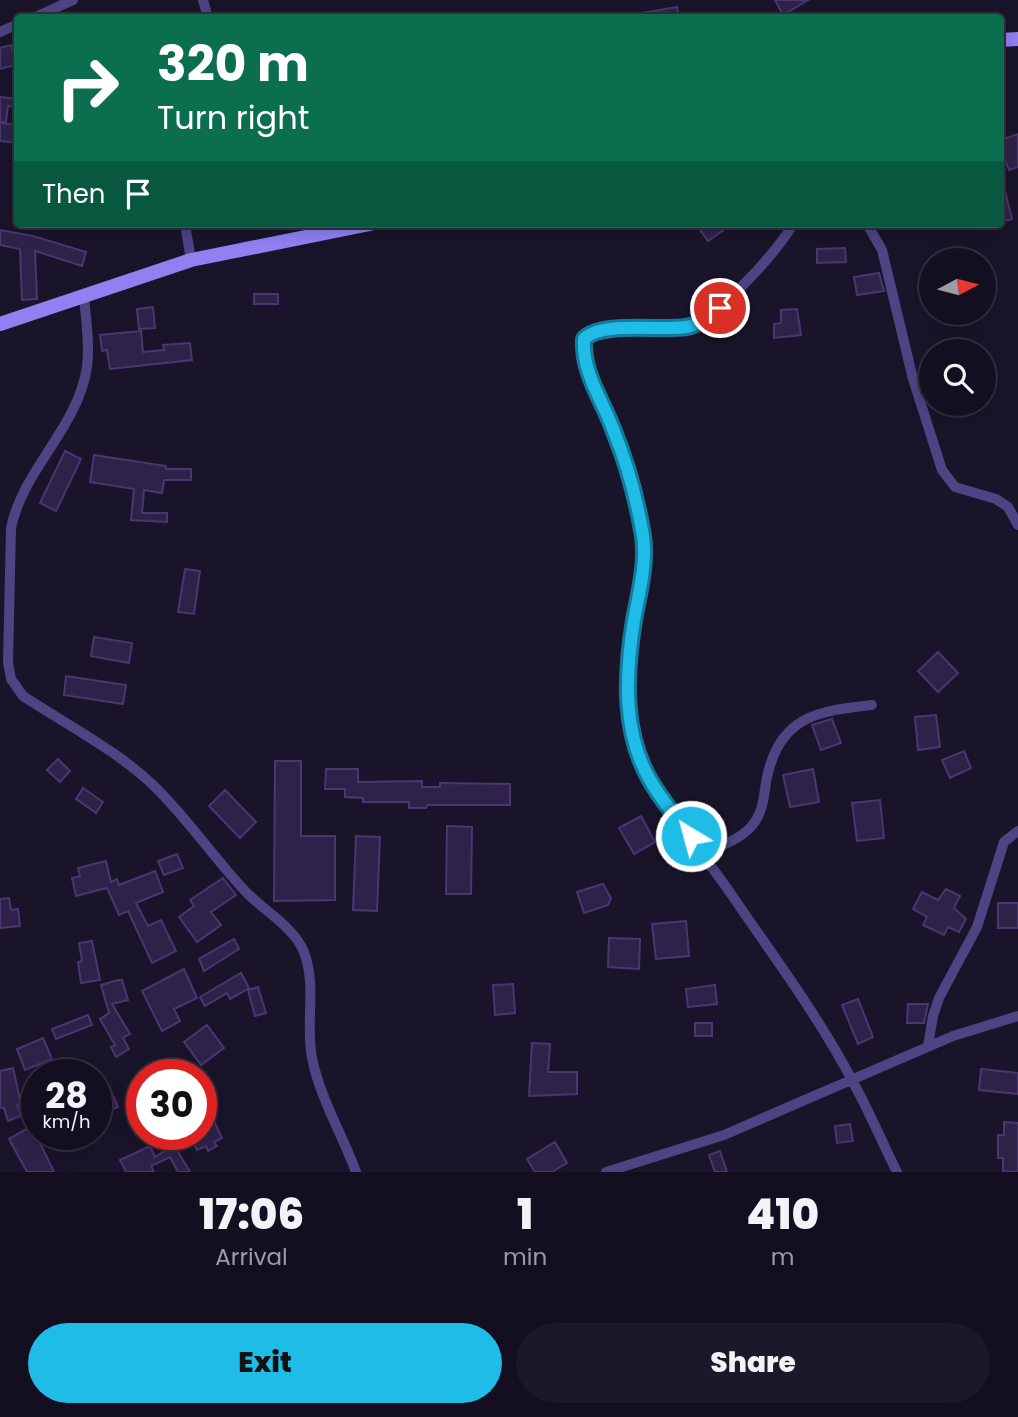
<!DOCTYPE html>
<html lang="en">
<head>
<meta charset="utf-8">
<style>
  body { margin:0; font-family:Poppins,sans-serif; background:#1d1829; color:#f1f3f6; height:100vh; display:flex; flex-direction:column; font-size:26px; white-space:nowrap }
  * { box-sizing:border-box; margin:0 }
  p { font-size:23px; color:#9d9ca5 }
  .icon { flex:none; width:38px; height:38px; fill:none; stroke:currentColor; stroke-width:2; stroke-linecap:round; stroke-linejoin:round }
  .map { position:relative; height:1172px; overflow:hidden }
  .details { display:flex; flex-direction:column; background:#140f20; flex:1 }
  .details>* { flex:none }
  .hud { position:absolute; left:14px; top:14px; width:990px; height:214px; border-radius:7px; box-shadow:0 4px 18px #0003,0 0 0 2px #332f3e; background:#0b6e4f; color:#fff; overflow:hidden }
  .needle { width:46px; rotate:83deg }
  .buttons { position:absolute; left:919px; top:248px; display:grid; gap:14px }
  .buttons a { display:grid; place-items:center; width:77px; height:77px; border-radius:50%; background:#140f20; box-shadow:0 4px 18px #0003,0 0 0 2px #332f3e; font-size:35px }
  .speed { position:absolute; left:21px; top:1059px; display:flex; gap:14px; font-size:35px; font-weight:700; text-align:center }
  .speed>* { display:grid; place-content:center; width:91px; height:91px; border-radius:50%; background:#140f20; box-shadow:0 4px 18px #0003,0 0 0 2px #332f3e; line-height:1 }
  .speed small { font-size:18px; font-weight:400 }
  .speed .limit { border:10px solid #d22; background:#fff; color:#111 }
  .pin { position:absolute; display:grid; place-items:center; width:60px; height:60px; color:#fff; margin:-30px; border:4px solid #fff; border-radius:50%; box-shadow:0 2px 7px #0007 }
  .me { position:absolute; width:77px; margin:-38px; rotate:323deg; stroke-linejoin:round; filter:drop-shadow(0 0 5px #0008) }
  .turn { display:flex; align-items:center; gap:24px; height:147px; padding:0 28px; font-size:32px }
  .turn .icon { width:91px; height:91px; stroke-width:2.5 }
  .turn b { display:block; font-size:49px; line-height:60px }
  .then { display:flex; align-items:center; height:66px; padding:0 28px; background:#0003; gap:14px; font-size:26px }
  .eta { display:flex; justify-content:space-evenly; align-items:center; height:119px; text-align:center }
  .eta b { font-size:42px; font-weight:800; line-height:49px }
  .cta { display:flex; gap:14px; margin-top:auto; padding:14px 28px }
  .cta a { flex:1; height:80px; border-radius:42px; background:#1fbce8; color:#111; font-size:28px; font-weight:800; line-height:80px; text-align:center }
  .cta a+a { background:#1d1829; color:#f1f3f6 }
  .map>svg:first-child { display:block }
  .building { fill:#2e2249; stroke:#493672; stroke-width:2 }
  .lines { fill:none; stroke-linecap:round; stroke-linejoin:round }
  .minor { stroke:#4e4484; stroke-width:10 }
  .secondary { stroke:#9180f2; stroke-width:14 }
  .route-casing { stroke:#147a97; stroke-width:18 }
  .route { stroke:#1fbce8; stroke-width:12 }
</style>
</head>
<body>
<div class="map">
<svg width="1018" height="1172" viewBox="0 0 1018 1172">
  <rect width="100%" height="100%" fill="#1a142a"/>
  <path class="building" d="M 775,0 L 808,0 L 783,15 Z
    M 677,7 L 679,18 L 642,18 L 642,13 Z
    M 11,45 L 16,65 L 0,69 L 0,48 Z
    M 0,97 L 18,99 L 18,107 L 8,106 L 6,122 L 0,122 Z
    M 0,123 L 18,125 L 18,143 L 0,141 Z
    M 1018,134 L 1018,167 L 1009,170 L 1001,149 L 1001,140 Z
    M 1001,187 L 1004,187 L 1012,219 L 1001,222 Z
    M 696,224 L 732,224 L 708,241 Z
    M 0,230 L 33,236 L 86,252 L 82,266 L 35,251 L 37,299 L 22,300 L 20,249 L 0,245 Z
    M 845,248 L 846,262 L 817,263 L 817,249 Z
    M 879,273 L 884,291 L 857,295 L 854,277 Z
    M 254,294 L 278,294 L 278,304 L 254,304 Z
    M 153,307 L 155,328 L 139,329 L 137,309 Z
    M 797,309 L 801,335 L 774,338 L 774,324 L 781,323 L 781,310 Z
    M 141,331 L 143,352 L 164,350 L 163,345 L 190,343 L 192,360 L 110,369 L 107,350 L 102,351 L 100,335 Z
    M 65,451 L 81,459 L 56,511 L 40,503 Z
    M 94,455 L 166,466 L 166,469 L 191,469 L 191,480 L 164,480 L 162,493 L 144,490 L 142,513 L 167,513 L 167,522 L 131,520 L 134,489 L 90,482 Z
    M 185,569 L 200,571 L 194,614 L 178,612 Z
    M 94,637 L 132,643 L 129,663 L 91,656 Z
    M 938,652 L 958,673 L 938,692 L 918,671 Z
    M 66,676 L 126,685 L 123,704 L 64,695 Z
    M 936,715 L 940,747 L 918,750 L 915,717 Z
    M 832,719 L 841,743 L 821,750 L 812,725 Z
    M 964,751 L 971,768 L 950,778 L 942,760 Z
    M 58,759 L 70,771 L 60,782 L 47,770 Z
    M 275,761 L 301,761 L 301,836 L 335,836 L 335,900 L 274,901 Z
    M 326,769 L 358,769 L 358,782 L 422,781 L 422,787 L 440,787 L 440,783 L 510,784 L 510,805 L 428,805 L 426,808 L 409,808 L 409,802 L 363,802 L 363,798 L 345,797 L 345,789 L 325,789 Z
    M 813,769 L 819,802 L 790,807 L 783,775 Z
    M 83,788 L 103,802 L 96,813 L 76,799 Z
    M 225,790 L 256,822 L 240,838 L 209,806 Z
    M 880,800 L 884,838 L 857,841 L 852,803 Z
    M 641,816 L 655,842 L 634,854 L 619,828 Z
    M 447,826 L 472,827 L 471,894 L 446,894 Z
    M 356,836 L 380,837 L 377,911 L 353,910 Z
    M 177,854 L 183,868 L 164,875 L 158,861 Z
    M 106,861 L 111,882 L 117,879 L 119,885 L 155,871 L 163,892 L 136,903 L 148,926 L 161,920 L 176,951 L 152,963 L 128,911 L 119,915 L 107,888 L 76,896 L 72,878 L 80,876 L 78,868 Z
    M 223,878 L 236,895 L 211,912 L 221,925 L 197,942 L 179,917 L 194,906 L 190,900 Z
    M 603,884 L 611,898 L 608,905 L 584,913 L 577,892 Z
    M 946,889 L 960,896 L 954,908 L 966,919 L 959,932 L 948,927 L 944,935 L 923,925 L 927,917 L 913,909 L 922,892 L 938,900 Z
    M 9,898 L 11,910 L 18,909 L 20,926 L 0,928 L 0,899 Z
    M 998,903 L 1018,903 L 1018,928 L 998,928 Z
    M 686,921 L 689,956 L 656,959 L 652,924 Z
    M 609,938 L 640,939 L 639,969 L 608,967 Z
    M 234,939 L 239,949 L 204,971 L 199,959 Z
    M 92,941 L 100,980 L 81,983 L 78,962 L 82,961 L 79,943 Z
    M 184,969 L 197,998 L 174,1009 L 180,1021 L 162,1031 L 142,991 Z
    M 241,973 L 249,988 L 230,999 L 227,993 L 205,1006 L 200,997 Z
    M 118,980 L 122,980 L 128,1000 L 112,1004 L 130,1034 L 123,1038 L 129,1049 L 116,1057 L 111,1047 L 115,1045 L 100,1019 L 109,1013 L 101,985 Z
    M 513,984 L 515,1013 L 495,1015 L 493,985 Z
    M 715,985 L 717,1004 L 688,1007 L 686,989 Z
    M 258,987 L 266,1013 L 255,1016 L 248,990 Z
    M 858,999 L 873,1037 L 858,1044 L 842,1005 Z
    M 908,1004 L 928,1004 L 924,1023 L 907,1023 Z
    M 88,1015 L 92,1025 L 56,1039 L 52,1029 Z
    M 695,1023 L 712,1023 L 712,1036 L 695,1036 Z
    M 207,1025 L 224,1048 L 201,1065 L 184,1042 Z
    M 43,1038 L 52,1059 L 25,1070 L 17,1049 Z
    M 532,1043 L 550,1044 L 548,1072 L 577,1072 L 577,1094 L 529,1096 Z
    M 13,1068 L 21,1104 L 17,1105 L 21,1116 L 8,1121 L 4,1108 L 0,1108 L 0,1071 Z
    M 981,1069 L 1018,1073 L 1018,1094 L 979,1090 Z
    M 108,1084 L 118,1107 L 100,1115 L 96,1107 L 96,1089 Z
    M 213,1119 L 222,1138 L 214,1142 L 217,1146 L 208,1151 L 206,1146 L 197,1150 L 189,1134 L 201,1134 L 201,1125 Z
    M 1004,1122 L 1018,1123 L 1018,1172 L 1003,1171 L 1003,1158 L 998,1158 L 998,1135 L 1004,1135 Z
    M 37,1123 L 37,1134 L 54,1134 L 39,1141 L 54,1172 L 27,1172 L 9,1139 Z
    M 850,1124 L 853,1141 L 837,1143 L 835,1126 Z
    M 555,1142 L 567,1163 L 552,1172 L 535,1172 L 527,1159 Z
    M 174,1145 L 190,1172 L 178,1172 L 170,1157 L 151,1166 L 154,1172 L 126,1172 L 120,1160 L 150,1146 L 155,1157 Z
    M 720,1151 L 727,1172 L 715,1172 L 709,1155 Z"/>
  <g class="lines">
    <path class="minor" d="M 203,0 L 208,18
      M 33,18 L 73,0
      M 0,32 L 18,24
      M 185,224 L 191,260
      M 793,224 C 780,249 713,323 686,327 C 654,332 622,328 590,333 L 584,339 C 582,372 601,399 613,428 C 627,463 636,499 643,535 C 648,563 639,592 634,619 C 628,658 624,702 633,740 C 645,787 700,849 729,891 C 771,953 818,1015 853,1082 C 869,1111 882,1142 897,1172
      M 867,224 L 882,250 L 913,379 L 942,470 L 955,487 L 996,499 L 1008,507 L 1018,525
      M 84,297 C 86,320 90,345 87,367 C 78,428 23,469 11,528 L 8,662 L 11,679 L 23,696 C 67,725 122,753 158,790 C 190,822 215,859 245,891 C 264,911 294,927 304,952 C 317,987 305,1022 312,1058 C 320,1098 342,1134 356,1172
      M 704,854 C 720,845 743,839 754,823 C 764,810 764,792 767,777 C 780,716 818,711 872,705
      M 928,1046 L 933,1016 L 939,998 L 977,927 L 1004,842 L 1018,831
      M 606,1172 L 724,1135 L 953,1036 L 1018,1016"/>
    <path class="secondary" d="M 1001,40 L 1018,39
      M 0,324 L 191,260 L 370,224"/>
  </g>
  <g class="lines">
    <g class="route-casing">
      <path id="route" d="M 691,836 C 678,820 664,803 653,785 C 622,736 625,676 634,620 C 639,593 647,564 643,536 C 637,500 627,463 613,429 C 602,399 582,373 584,339 C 601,321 660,331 686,327 C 699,325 710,316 720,308"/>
    </g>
    <use href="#route" class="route"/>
  </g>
</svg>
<div class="buttons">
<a><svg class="needle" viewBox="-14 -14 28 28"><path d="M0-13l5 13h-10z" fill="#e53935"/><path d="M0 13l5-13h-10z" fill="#9d9ca5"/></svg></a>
<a><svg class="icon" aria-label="search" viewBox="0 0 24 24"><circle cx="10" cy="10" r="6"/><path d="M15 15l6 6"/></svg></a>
</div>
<div class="speed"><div>28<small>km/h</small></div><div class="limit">30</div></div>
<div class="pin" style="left:720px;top:308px;background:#d93025"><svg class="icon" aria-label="arrive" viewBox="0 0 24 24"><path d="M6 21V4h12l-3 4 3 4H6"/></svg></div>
<svg class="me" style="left:691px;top:836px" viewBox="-20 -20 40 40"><circle r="17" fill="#1fbce8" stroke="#fff" stroke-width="3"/><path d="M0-11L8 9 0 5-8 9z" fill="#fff"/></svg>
<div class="hud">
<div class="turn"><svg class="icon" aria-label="right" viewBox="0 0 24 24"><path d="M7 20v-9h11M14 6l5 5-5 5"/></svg><div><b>320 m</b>Turn right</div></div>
<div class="then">Then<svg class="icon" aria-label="arrive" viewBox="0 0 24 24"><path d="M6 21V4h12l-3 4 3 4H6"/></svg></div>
</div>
</div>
<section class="details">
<div class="eta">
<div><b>17:06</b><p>Arrival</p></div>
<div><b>1</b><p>min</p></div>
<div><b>410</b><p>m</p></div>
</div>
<div class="cta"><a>Exit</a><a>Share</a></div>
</section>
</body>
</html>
